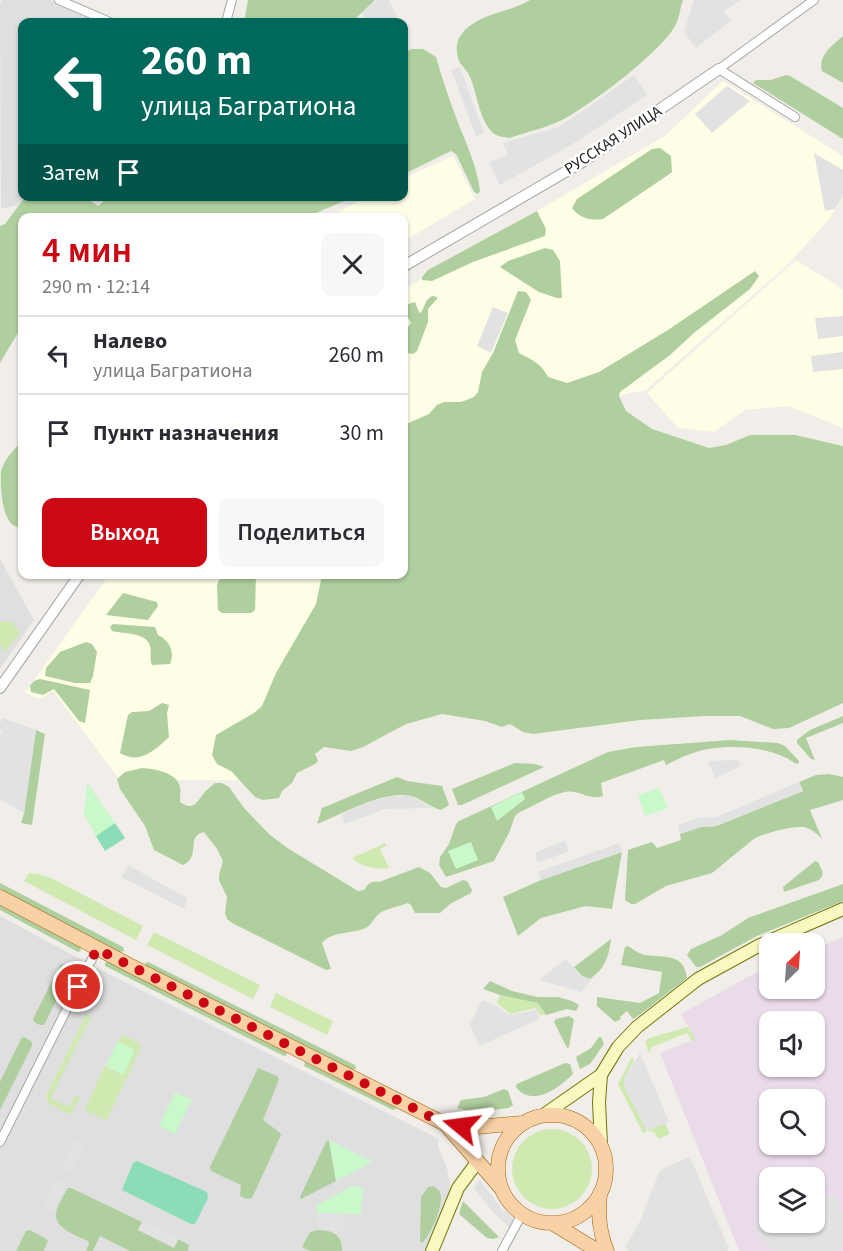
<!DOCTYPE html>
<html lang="ru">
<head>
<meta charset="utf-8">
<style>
  body { margin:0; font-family:"Source Sans 3",sans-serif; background:#f7f7f7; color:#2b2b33; height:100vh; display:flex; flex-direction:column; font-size:22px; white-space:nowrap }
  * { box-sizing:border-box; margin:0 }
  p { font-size:20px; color:#7c7c81 }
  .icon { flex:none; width:33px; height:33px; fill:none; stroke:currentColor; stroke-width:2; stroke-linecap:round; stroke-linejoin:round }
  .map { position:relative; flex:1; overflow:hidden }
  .details { position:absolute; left:18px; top:213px; width:390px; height:366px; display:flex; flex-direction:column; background:#fff; border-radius:12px; box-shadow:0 2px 4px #0004 }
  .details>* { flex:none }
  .top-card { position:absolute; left:18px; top:18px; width:390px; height:183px; border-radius:12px; box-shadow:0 2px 4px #0004; background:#00695c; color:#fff; overflow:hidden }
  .needle { width:39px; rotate:25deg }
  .controls { position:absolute; left:759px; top:933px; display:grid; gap:12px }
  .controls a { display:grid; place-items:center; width:66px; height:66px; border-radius:12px; background:#fff; box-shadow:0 2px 4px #0004; font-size:30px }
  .pin { position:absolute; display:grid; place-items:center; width:51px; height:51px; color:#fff; margin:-26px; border:3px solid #fff; border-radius:50%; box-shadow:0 2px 6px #0007 }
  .me { position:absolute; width:66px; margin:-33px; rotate:286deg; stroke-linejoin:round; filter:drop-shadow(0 0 4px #0008) }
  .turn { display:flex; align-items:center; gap:21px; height:126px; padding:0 24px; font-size:27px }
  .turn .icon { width:78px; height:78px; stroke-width:2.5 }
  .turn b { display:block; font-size:42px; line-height:51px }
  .then { display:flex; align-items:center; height:57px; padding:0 24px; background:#0003; gap:12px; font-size:22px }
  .round { display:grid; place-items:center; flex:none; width:63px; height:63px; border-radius:12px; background:#f7f7f7 }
  .head { display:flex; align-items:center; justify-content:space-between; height:102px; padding:0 24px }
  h1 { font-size:36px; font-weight:600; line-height:45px; color:#cb0813 }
  .cta { display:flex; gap:12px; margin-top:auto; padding:12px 24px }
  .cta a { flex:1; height:69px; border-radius:12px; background:#cb0813; color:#fff; font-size:24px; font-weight:600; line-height:69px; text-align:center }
  .cta a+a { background:#f7f7f7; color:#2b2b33 }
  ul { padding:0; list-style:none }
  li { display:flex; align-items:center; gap:18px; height:78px; padding:0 24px; border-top:2px solid #e1e1e2 }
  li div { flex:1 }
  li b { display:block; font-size:22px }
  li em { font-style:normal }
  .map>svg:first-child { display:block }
  .residential { fill:#dfdfdf }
  .industrial { fill:#eadbe8; fill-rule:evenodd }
  .education { fill:#fefde5 }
  .grass { fill:#d0e9b1 }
  .forest { fill:#b0cf9f }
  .park { fill:#c9f8ca }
  .pitch { fill:#8bddb8 }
  .parking { fill:#e2e2e2 }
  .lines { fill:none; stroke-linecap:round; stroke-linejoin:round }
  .minor-casing { stroke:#a6a6a6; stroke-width:10 }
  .tertiary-casing { stroke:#a6a6a6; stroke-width:12 }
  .secondary-casing { stroke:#727809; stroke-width:14 }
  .primary-casing { stroke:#996006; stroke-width:15 }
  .minor { stroke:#fff; stroke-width:8 }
  .tertiary { stroke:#fff; stroke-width:10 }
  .secondary { stroke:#f8f8c0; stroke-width:12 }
  .primary { stroke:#f9d1a6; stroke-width:14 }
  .route { stroke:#cb0813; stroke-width:10; stroke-dasharray:0 18 }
  .labels { text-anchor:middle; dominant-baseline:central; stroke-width:5; stroke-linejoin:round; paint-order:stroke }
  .street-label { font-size:16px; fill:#222; stroke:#fff }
</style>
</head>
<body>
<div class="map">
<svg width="843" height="1251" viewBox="0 0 843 1251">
  <rect width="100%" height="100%" fill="#f1eee9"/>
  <path class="residential" d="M 2,0 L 51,0 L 101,22 L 22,22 L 22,196 L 51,197 L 1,209 L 0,4 Z
    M 0,559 L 34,620 L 0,669 Z
    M 0,916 L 97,968 L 439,1139 L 438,1147 L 447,1168 L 450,1183 L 448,1203 L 427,1251 L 0,1251 Z"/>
  <path class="industrial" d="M 843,937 L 843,1251 L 739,1251 L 660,1053 L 695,1039 L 681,1014 L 755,973 L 769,967 L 770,988 L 814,988 L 815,949 ZM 770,1022 L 814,1022 L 814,1066 L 770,1066 ZM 770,1100 L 814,1100 L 814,1144 L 770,1144 ZM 770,1178 L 814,1178 L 814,1222 L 770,1222 Z"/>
  <path class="education" d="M 723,81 L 843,156 L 843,197 L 829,220 L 786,266 L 646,390 L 517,416 L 404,487 L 404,289 L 665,136 Z
    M 453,156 L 475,199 L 404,241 L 404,218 L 328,218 L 366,197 L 404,196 L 404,178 Z
    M 796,260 L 843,289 L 843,428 L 788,406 L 745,410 L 714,432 L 678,428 L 647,393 Z
    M 109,575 L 347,575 L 270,781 L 119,779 L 53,691 L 40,699 L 25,693 Z"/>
  <path class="grass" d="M 9,621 L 13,623 L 20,633 L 5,652 L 0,645 L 0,622 Z
    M 385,843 L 386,846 L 380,849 L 389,868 C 378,870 360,867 352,858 Z
    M 29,873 L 39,874 L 51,878 L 143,926 L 136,940 L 24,881 Z
    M 154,932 L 260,985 L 253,999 L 147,945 Z
    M 276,993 L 333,1021 L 327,1035 L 270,1007 Z
    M 500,995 L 538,1003 L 546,1015 L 540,1015 L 535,1008 L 510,1014 L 497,1003 Z
    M 86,1014 L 91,1016 L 51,1098 L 69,1107 L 75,1095 L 80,1097 L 72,1113 L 69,1114 L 48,1103 L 46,1096 Z
    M 688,1027 L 695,1039 L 692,1041 L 687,1033 L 652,1047 L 649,1053 L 645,1042 L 649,1038 Z
    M 124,1035 L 139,1043 L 141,1048 L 108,1118 L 105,1120 L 87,1111 L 86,1107 L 105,1066 L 123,1075 L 135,1050 L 118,1041 L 120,1037 Z
    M 632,1057 L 634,1061 L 624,1078 L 647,1131 L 665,1123 L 670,1134 L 659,1139 L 654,1132 L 647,1131 L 643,1133 L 618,1084 Z
    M512 1169a40 40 0 1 1 80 0a40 40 0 1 1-80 0Z"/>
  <path class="forest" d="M 248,0 L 375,0 L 352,22 L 244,22 Z
    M 530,0 L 683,0 C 680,7 680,15 677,22 C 667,48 588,107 562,120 C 546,128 526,132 510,138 C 504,137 497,137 492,132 C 479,119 477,93 470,77 C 467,69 459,65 458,57 C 456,51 456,41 461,35 C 477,13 509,13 530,0 Z
    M 843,36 L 843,83 L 822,71 C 818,55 832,46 843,36 Z
    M 412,49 L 423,49 L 436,57 C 442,78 449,99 457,120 C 466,143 477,166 480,191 L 478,194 L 474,192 L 456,154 L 451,151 L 404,174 L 404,53 Z
    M 786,75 L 790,76 L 843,108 L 843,139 L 753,83 L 756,80 L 771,80 Z
    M 660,148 L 671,156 L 672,172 L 668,175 L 603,219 C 591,221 579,218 572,208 L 577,199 L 652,149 Z
    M 110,196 L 353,196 L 353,197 L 314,214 L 303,217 L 22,218 L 22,326 L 0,363 L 0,226 L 5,224 L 25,197 L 85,197 L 98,206 Z
    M 537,211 L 546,229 L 545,236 L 473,262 L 432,281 L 422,280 L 422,277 L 428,270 Z
    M 545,248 L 553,250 L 560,261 L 562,298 L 557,298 L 539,292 L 500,267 L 508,261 Z
    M 755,271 L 759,276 L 750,289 L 695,332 L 670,355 L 620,392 L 619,396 L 626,411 L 652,429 L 709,448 L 726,445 L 750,435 L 795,435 L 843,446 L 843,703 L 789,728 L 773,729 L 740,716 L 705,716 L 640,720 L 533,734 L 523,732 L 510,724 L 502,727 L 485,721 L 442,714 L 406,724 L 363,747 L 351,751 L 324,747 L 315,754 L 318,761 L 315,764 L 297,773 L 292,783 L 282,791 L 279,798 L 263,800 L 255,797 L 231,771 L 217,764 L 212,755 L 216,735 L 254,713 L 262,706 L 276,673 L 316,604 L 322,575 L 404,574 L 404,425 L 429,414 L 437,405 L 444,402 L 461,402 L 474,397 L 478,392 L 482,372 L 493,353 L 518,291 L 526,292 L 531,300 L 515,340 L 519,353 C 532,360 541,363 548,377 L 567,383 L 599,372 L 668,330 Z
    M 432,296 L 437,297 L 437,299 L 428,309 L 428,322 L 417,351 L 413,354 L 404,352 L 404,333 L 411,323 L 405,312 L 408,304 L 415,302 L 419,312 L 421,313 L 427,300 Z
    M 22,441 L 22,527 C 2,531 0,487 1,472 C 4,459 14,450 22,441 Z
    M 232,575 L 256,575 L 255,610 L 251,613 L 222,613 L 218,610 L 217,585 L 219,580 Z
    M 123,593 L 157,602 L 158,606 L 148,620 L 106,615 Z
    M 113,624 L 155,627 L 158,635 C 170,641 175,652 170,664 L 152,665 C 149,658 152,653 150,646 C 147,632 123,634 112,631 L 110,627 Z
    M 86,642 L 92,644 L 97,652 L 93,676 L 90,683 L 75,683 L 45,676 L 46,668 L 60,652 Z
    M 40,679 L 90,690 L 85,723 L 79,721 L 54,689 L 43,695 L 31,692 L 30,686 L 34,681 Z
    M 162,703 L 169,705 L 167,713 L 169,737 C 155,750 140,765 120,753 L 128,715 L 132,712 L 149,711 Z
    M 843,716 L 843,723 L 806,738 L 815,760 L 811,759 L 797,743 L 797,740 L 810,730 Z
    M 36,730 L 45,734 L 32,825 L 21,823 L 24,813 Z
    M 730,740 L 778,743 L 785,746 L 799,761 L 798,764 L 795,763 C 772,746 724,743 696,752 C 686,755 676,760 666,765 L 664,760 L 601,783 L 603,796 C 590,801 578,789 565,792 C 550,795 534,806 520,812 L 515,816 L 509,833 L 494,861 L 446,877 L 439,865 L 440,857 L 449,844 L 456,824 L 459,821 L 608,752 L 636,747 Z
    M 515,763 L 535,764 L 544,767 L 462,805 L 458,805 L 452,789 Z
    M 142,768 C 154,769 177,772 180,787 C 181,791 180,797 180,802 C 194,811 196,803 204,793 C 207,789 212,786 215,783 L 222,783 L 229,787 L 244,808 L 270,835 L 289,849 L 358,891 L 364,890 C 369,883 370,881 379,882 L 419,867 L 430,873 L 441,887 L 446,888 L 463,880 L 467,881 L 472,890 L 471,893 L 450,904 L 440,913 L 415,913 L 411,905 L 408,903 C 400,906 388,908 380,913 C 373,918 372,926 363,929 C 350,934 332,931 322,943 L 331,969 L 326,970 L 232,923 L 227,919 L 225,913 L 227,897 L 219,880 L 219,875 L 223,861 L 217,849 L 204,832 C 185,836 202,856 183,865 L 154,850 L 145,826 L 120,789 L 117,779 L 125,772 Z
    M 829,774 L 843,777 L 843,800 L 810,810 L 822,839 C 817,834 810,827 802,827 C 792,826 765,833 755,838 L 712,873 L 666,886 L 635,904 L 631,904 L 625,900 L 628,850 L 652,842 L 657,848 L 681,840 L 680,834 L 701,827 L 716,826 L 803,791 L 799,782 L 816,775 Z
    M 397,777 L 407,781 L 442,786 L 449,805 L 441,810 C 430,807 422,799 411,796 C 383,790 343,814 317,824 L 322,808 Z
    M 622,852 L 612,909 L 586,906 L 541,918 L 518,936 L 503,897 L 541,880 Z
    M 815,861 L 818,862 C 821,869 826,874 819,880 L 784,892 L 783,887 Z
    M 0,883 L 123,947 L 124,951 L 120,952 L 0,889 Z
    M 843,884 L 843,901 L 757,936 L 700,967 L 696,967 L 687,955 L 691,949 L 722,935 L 748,918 Z
    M 0,904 L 80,947 L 81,951 L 78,952 L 0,910 Z
    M 611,939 C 609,956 605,969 590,979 L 582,976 L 574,967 Z
    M 628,946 C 633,949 639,954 645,955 C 663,958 684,952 687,978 L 638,1016 L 633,1019 L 627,1011 L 620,1017 L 621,1019 L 615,1022 L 597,1006 L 597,997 L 640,1003 L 659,993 L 662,972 L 621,965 L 625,947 Z
    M 108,961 L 286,1051 L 287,1055 L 284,1056 L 105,966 L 105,963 Z
    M 148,962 L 355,1065 L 356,1068 L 353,1070 L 146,966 L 145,963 Z
    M 63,964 L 71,970 L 44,1025 L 40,1025 L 34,1022 L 33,1019 L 60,965 Z
    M 490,981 L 512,991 L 537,997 L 558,997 L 572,1001 L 579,1005 L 576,1011 L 567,1009 L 546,1015 L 538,1003 L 500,995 L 483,989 Z
    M 569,1016 L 574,1019 L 569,1047 L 567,1048 L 554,1022 L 556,1019 Z
    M 24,1037 L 32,1042 L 32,1046 L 0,1110 L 0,1082 L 21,1039 Z
    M 599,1037 L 601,1037 L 604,1044 L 590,1064 L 580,1069 L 576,1057 L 591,1048 Z
    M 305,1062 L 395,1106 L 396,1109 L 393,1110 L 304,1066 Z
    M 565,1063 L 570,1064 L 573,1074 C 559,1088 532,1108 516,1087 L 517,1084 Z
    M 258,1068 L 277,1076 L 279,1079 L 263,1120 L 279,1132 L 281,1135 L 252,1198 L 247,1199 L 240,1196 L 241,1185 L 211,1171 L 210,1167 Z
    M 504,1089 L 508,1091 L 513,1105 L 509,1108 L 474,1112 L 457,1108 L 461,1100 L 484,1097 Z
    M 329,1140 L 336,1181 L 301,1199 L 300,1197 L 326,1142 Z
    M 433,1186 C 437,1189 439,1189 440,1193 C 445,1203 430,1237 422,1243 L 420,1241 L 421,1197 L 428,1187 Z
    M 68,1188 L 71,1188 L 142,1222 L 138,1230 L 174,1247 L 178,1239 L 189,1245 L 188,1251 L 130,1251 L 100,1236 L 93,1251 L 86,1251 L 89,1244 L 88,1241 C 77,1236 56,1229 56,1215 C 56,1207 64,1195 68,1188 Z
    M 463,1201 L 499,1237 L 493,1239 L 487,1238 L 459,1214 Z
    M 30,1230 L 48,1240 L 44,1251 L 16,1251 L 26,1231 Z
    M 317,1230 C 331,1230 343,1234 342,1251 L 310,1251 L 302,1247 L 310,1232 Z"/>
  <path class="park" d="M 87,782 L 115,823 L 96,836 L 84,814 Z
    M 659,788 L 668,808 L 645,816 L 638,795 Z
    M 522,792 L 525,799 L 497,821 L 491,807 Z
    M 471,842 L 478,860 L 456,869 L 448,851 Z
    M 118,1041 L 135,1050 L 123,1075 L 105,1066 Z
    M 175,1092 L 192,1100 L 175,1134 L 159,1126 Z
    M 329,1140 L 373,1162 L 336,1181 Z
    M 352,1186 L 363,1188 L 361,1214 L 317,1213 L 317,1205 Z"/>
  <path class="pitch" d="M 115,823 L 125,838 L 105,851 L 96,836 Z
    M 137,1161 L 207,1192 L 208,1198 L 195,1224 L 191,1224 L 122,1190 L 133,1163 Z"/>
  <path class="parking" d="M 377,0 L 389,0 L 397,16 L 387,22 L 368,22 L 362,13 Z
    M 694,0 L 741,0 L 724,11 L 731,21 L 696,48 L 684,32 Z
    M 460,67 L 484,133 L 476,136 L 451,70 Z
    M 634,75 L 647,95 L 576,142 L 500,185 L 489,162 L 508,155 L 503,143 L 559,127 Z
    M 727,86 L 750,101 L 712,133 L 695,114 Z
    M 814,153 L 843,170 L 843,196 L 835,209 L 825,211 Z
    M 493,307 L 508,313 L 491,353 L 477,346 Z
    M 843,316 L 843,336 L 818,339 L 815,318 Z
    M 843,352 L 843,369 L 813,372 L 811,356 Z
    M 3,718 L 36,730 L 24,813 L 0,799 L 0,735 L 2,732 L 0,730 L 0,723 Z
    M 738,760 L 741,766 L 715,778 L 708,761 Z
    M 799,782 L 803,791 L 716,826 L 701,827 L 680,834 L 678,825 L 698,818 L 716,817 Z
    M 394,796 L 412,796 L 433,808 L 385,809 L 345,824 L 342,814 L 374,800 Z
    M 565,840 L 569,851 L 538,863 L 535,853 Z
    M 619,843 L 622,852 L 541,880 L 538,872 Z
    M 128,865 L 187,898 L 184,909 L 121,877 Z
    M 566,959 L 581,976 L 590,979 L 593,978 L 581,992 L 539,980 Z
    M 482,1000 L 496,1005 L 509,1015 L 536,1010 L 540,1019 L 479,1046 L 470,1024 Z
    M 640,1053 L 669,1122 L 647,1131 L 624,1086 L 624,1078 Z
    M 75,1139 L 86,1144 L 72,1172 L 62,1167 Z
    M 690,1157 L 729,1249 L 727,1251 L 629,1251 L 625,1248 L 640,1221 L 660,1170 Z
    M 56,1178 L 66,1183 L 52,1213 L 42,1208 Z
    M 479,1179 L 502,1209 L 515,1220 L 510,1228 L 495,1214 L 474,1189 Z
    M 834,1194 L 843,1213 L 843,1247 L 838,1251 L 774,1251 L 752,1228 L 769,1221 L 770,1222 L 814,1222 L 815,1202 Z
    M 317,1213 L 345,1214 L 345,1231 L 317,1230 Z
    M 143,1221 L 179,1238 L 174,1248 L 138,1230 Z"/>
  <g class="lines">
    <g class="minor-casing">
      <path id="minor" d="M 59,0 L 110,22
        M 226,22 L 232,0
        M 795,117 L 719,69 L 814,0
        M 0,1142 L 97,949
        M 502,1251 L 522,1214"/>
    </g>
    <g class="tertiary-casing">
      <path id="tertiary" d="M 404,266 L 584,161 L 719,69
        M 0,688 L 80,574"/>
    </g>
    <g class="secondary-casing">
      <path id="secondary" d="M 545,1114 L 601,1075 L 618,1047 L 637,1027 L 698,979 L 760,945 L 843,909
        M 601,1145 L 599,1102 L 601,1075
        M 432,1251 L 458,1188 L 478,1161"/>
    </g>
    <g class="primary-casing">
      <path id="primary" d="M 0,897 L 131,966 L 445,1124 L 477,1127 L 522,1123
        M498 1169a54 54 0 1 1 108 0a54 54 0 1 1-108 0Z
        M 445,1124 L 500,1187
        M 600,1193 C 598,1214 599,1231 607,1251
        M 552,1223 L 598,1251"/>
    </g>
    <use href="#minor" class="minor"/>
    <use href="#tertiary" class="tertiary"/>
    <use href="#secondary" class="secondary"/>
    <use href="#primary" class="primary"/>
  </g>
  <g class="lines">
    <path class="route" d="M 78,987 L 97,949 L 445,1124 L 461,1126"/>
  </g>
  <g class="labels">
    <g class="street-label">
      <text transform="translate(613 140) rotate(-33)">РУССКАЯ УЛИЦА</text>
    </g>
  </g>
</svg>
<div class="controls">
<a><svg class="needle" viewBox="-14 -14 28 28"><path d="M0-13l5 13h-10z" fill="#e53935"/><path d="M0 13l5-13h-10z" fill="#7c7c81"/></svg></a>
<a><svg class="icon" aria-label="sound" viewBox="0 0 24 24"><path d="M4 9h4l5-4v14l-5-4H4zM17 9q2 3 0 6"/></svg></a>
<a><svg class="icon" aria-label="search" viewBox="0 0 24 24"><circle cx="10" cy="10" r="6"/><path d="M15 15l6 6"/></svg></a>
<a><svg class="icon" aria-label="layers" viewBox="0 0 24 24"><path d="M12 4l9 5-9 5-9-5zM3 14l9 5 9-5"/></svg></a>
</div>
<div class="pin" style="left:78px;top:987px;background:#d93025"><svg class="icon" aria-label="arrive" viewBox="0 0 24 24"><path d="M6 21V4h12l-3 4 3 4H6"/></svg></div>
<svg class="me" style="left:461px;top:1126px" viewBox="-20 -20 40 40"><path d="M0-17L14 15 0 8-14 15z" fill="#cb0813" stroke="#fff" stroke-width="4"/></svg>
<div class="top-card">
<div class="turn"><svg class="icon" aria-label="left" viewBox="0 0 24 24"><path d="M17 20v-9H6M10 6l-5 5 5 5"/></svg><div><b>260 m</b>улица Багратиона</div></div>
<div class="then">Затем<svg class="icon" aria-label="arrive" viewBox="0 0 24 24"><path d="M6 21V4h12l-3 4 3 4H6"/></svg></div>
</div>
<section class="details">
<div class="head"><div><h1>4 мин</h1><p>290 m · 12:14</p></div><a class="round"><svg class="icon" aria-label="close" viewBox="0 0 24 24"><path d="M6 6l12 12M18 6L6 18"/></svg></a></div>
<ul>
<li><svg class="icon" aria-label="left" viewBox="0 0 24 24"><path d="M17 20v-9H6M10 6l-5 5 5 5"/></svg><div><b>Налево</b><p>улица Багратиона</p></div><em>260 m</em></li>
<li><svg class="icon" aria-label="arrive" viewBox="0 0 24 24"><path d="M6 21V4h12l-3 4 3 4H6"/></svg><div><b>Пункт назначения</b></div><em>30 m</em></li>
</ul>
<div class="cta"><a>Выход</a><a>Поделиться</a></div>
</section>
</div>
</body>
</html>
